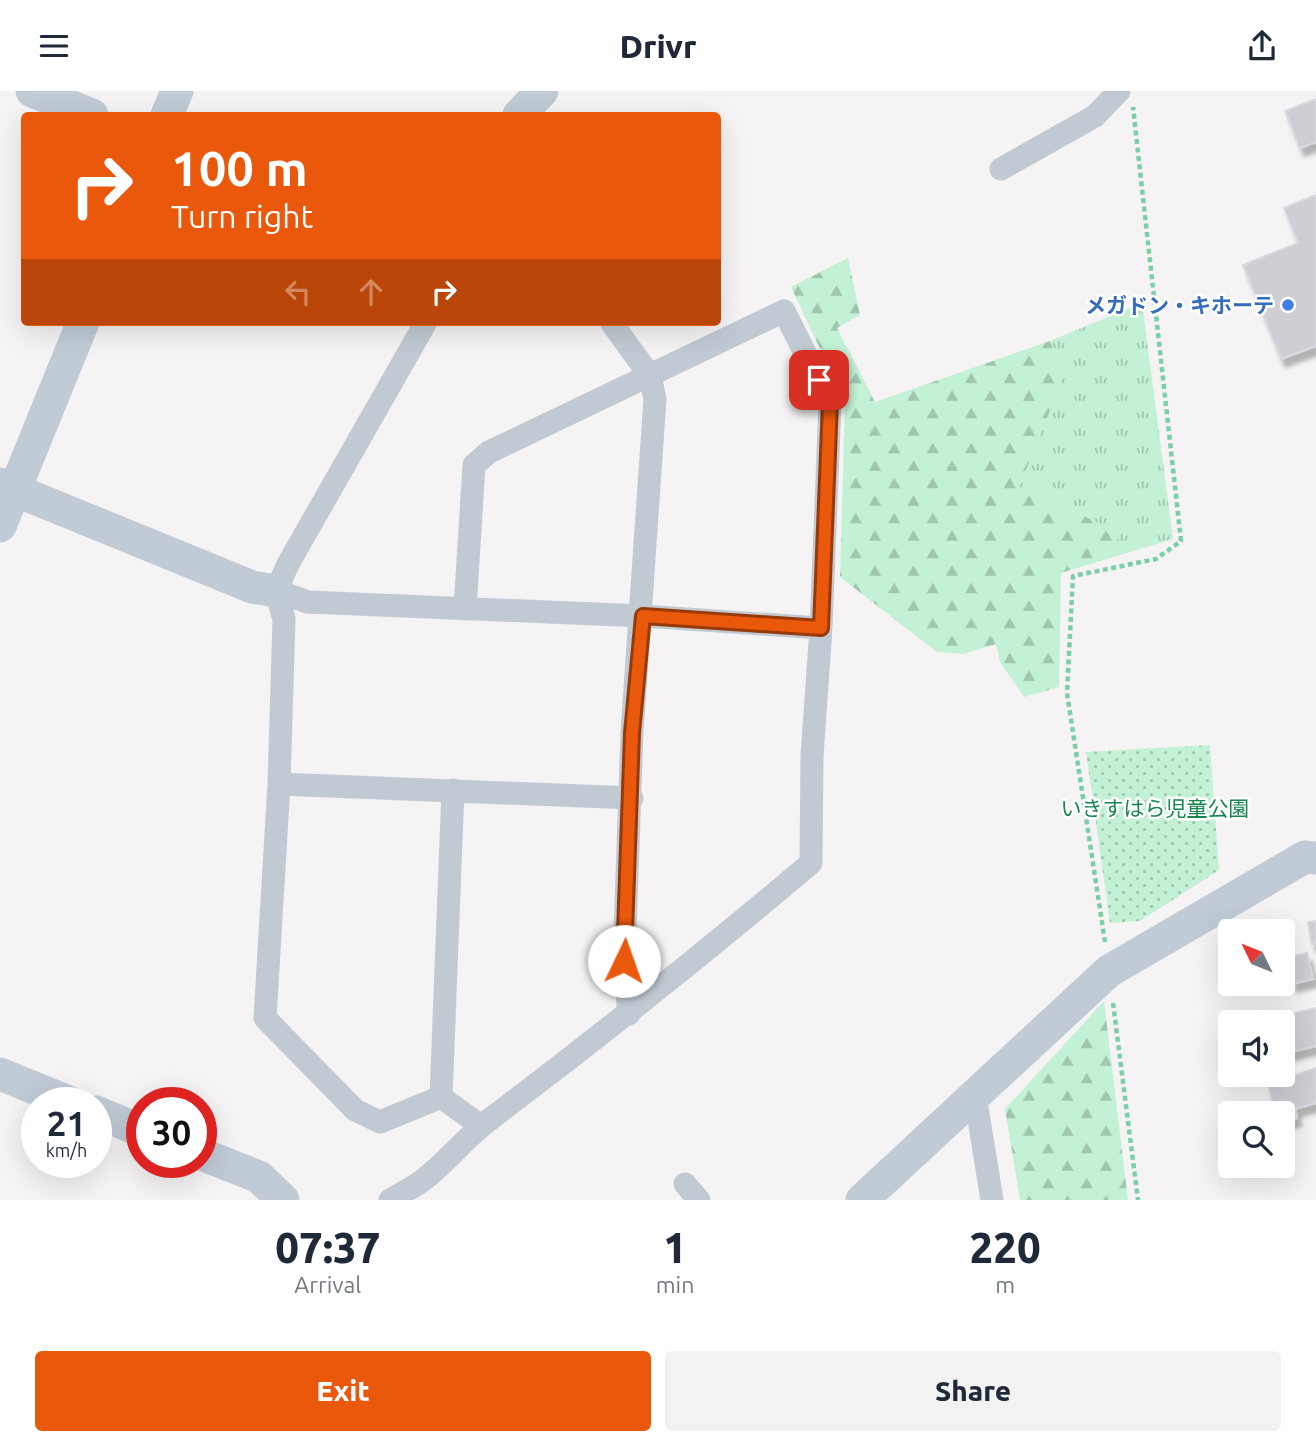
<!DOCTYPE html>
<html lang="en">
<head>
<meta charset="utf-8">
<style>
  body { margin:0; font-family:Ubuntu,"Noto Sans JP",sans-serif; background:#f2f2f3; color:#1f2937; height:100vh; display:flex; flex-direction:column; font-size:26px; white-space:nowrap }
  * { box-sizing:border-box; margin:0 }
  p { font-size:23px; color:#747a83 }
  .icon { flex:none; width:38px; height:38px; fill:none; stroke:currentColor; stroke-width:2; stroke-linecap:round; stroke-linejoin:round }
  .map { position:relative; height:1109px; overflow:hidden }
  .drawer { display:flex; flex-direction:column; background:#fff; flex:1 }
  .drawer>* { flex:none }
  .hud { position:absolute; left:21px; top:21px; width:700px; height:214px; border-radius:7px; box-shadow:0 7px 28px #0002; background:#ea580c; color:#fff; overflow:hidden }
  .needle { width:46px; rotate:313deg }
  .buttons { position:absolute; left:1218px; top:828px; display:grid; gap:14px }
  .buttons a { display:grid; place-items:center; width:77px; height:77px; border-radius:7px; background:#fff; box-shadow:0 7px 28px #0002; font-size:35px }
  .speed { position:absolute; left:21px; top:996px; display:flex; gap:14px; font-size:35px; font-weight:700; text-align:center }
  .speed>* { display:grid; place-content:center; width:91px; height:91px; border-radius:50%; background:#fff; box-shadow:0 7px 28px #0002; line-height:1 }
  .speed small { font-size:18px; font-weight:400 }
  .speed .limit { border:10px solid #d22; background:#fff; color:#111 }
  .pin { position:absolute; display:grid; place-items:center; width:60px; height:60px; color:#fff; margin:-30px; border-radius:14px; box-shadow:0 4px 10px #0006 }
  .me { position:absolute; width:77px; margin:-38px; rotate:3deg; stroke-linejoin:round; filter:drop-shadow(0 0 5px #0008) }
  .turn { display:flex; align-items:center; gap:24px; height:147px; padding:0 35px; font-size:32px }
  .turn .icon { width:91px; height:91px; stroke-width:2.5 }
  .turn b { display:block; font-size:49px; line-height:60px }
  .lanes { display:flex; align-items:center; height:66px; padding:0 35px; background:#0003; justify-content:center; gap:35px; direction:ltr }
  .lanes .off { opacity:.35 }
  .eta { display:flex; justify-content:space-evenly; align-items:center; height:119px; text-align:center }
  .eta b { font-size:42px; font-weight:800; line-height:49px }
  .primary-button { display:flex; gap:14px; margin-top:auto; padding:14px 35px }
  .primary-button a { flex:1; height:80px; border-radius:7px; background:#ea580c; color:#fff; font-size:28px; font-weight:800; line-height:80px; text-align:center }
  .primary-button a+a { background:#f2f2f3; color:#1f2937 }
  header { display:flex; justify-content:space-between; align-items:center; height:91px; padding:0 35px; background:#fff; font-size:32px; font-weight:800 }
  .map>svg:first-child { display:block }
  .grass { fill:url(#grass-tufts) }
  .forest { fill:url(#forest-firs) }
  .park { fill:url(#park-dots) }
  .building { fill:#cdcfd5; stroke:#d7d9de; stroke-width:2; filter:url(#shadow) }
  .lines { fill:none; stroke-linecap:round; stroke-linejoin:round }
  .path { stroke:#7ad0a6; stroke-width:4.5; stroke-dasharray:5 3.5; stroke-linecap:butt }
  .street { stroke:#c1cad2; stroke-width:23 }
  .secondary { stroke:#c1cbd6; stroke-width:33 }
  .route-casing { stroke:#983908; stroke-width:18 }
  .route { stroke:#ea580c; stroke-width:12 }
  .shop-dot { fill:#3f7fe0; stroke:#fff; stroke-width:2.5 }
  .labels { text-anchor:middle; dominant-baseline:central; stroke-width:5; stroke-linejoin:round; paint-order:stroke }
  .shop-label { font-size:21px; font-weight:bold; fill:#366cbe; stroke:#fff; text-anchor:end }
  .park-label { font-size:21px; fill:#17864f; stroke:#fff }
</style>
</head>
<body>
<header><svg class="icon" aria-label="menu" viewBox="0 0 24 24"><path d="M4 6h16M4 12h16M4 18h16"/></svg>Drivr<svg class="icon" aria-label="share" viewBox="0 0 24 24"><path d="M12 15V3M7 8l5-5 5 5M5 13v7h14v-7"/></svg></header>
<div class="map">
<svg width="1316" height="1109" viewBox="0 0 1316 1109">
  <defs>
    <pattern id="grass-tufts" width="24" height="20" patternUnits="userSpaceOnUse" patternTransform="scale(1.75)"><rect width="24" height="20" fill="#c3f1d5"/><path d="M3 7l-1-3M5 7V3M7 7l1-3M15 17l-1-3M17 17v-4M19 17l1-3" fill="none" stroke="#a0c6b0"/></pattern>
    <pattern id="forest-firs" width="22" height="20" patternUnits="userSpaceOnUse" patternTransform="scale(1.75)"><rect width="22" height="20" fill="#c3f1d5"/><path d="M5 1l3.5 6h-7zM16 11l3.5 6h-7z" fill="#a0c6b0"/></pattern>
    <pattern id="park-dots" width="8" height="8" patternUnits="userSpaceOnUse" patternTransform="scale(1.75)"><rect width="8" height="8" fill="#c3f1d5"/><path d="M2 2h.1M6 6h.1" fill="none" stroke="#a0c6b0" stroke-width="1.8" stroke-linecap="round"/></pattern>
    <filter id="shadow"><feDropShadow dx="4.5" dy="8" stdDeviation="2" flood-color="#0004"/></filter>
  </defs>
  <rect width="100%" height="100%" fill="#f5f3f3"/>
  <path class="grass" d="M 1142,212 L 1173,448 L 1107,468 L 1120,442 L 1019,396 L 1064,285 L 1050,250 Z"/>
  <path class="forest" d="M 848,167 L 860,224 L 837,237 L 875,311 L 1050,250 L 1064,285 L 1019,396 L 1121,442 L 1107,468 L 1061,482 L 1059,596 L 1024,606 L 1000,571 L 996,553 L 964,563 L 937,561 L 840,486 L 845,311 L 791,196 Z
    M 1104,910 L 1128,1109 L 1020,1109 L 1005,1018 Z"/>
  <path class="park" d="M 1210,654 L 1219,779 L 1140,830 L 1110,832 L 1086,661 Z"/>
  <path class="building" d="M 1316,8 L 1316,51 L 1300,57 L 1285,20 Z
    M 1316,104 L 1316,255 L 1281,268 L 1243,174 L 1298,152 L 1284,117 Z
    M 1316,830 L 1316,852 L 1312,853 L 1308,831 Z
    M 1307,862 L 1313,888 L 1292,893 L 1286,867 Z
    M 1316,917 L 1316,955 L 1287,962 L 1283,931 L 1278,926 Z
    M 1316,977 L 1316,1012 L 1295,1018 L 1297,1027 L 1283,1031 L 1283,1022 L 1276,1022 L 1268,994 Z"/>
  <g class="lines">
    <path class="path" d="M 1105,851 L 1067,602 L 1073,485 L 1156,468 L 1181,450 L 1133,16
      M 1113,912 L 1138,1109"/>
    <path class="street" d="M 1001,78 L 1095,25 L 1119,0
      M 426,231 L 288,473 L 276,500 L 284,528 L 279,693 L 265,927 L 355,1019 L 380,1031 L 441,1006
      M 611,231 L 650,285 L 655,308 L 632,641 L 624,870 L 629,923
      M 276,500 L 308,511 L 643,525 L 821,537
      M 279,693 L 632,707
      M 975,1004 L 992,1109
      M 441,1006 L 453,699
      M 441,1006 L 481,1035
      M 685,1093 L 699,1109
      M 390,1109 C 400,1103 412,1097 422,1090 C 446,1072 465,1047 489,1029 C 599,946 706,861 811,772 L 812,665 L 821,537 L 830,312 L 784,220 L 489,361 L 474,374 L 465,518"/>
    <path class="secondary" d="M 32,0 L 92,24
      M 167,24 L 177,0
      M 519,24 L 542,0
      M 0,393 L 252,496 L 276,500
      M 0,435 L 83,231
      M 0,983 L 71,1012
      M 96,1021 L 142,1040
      M 201,1063 L 259,1086 L 283,1109
      M 862,1109 L 1109,880 L 1305,766 L 1316,767"/>
  </g>
  <g class="lines">
    <g class="route-casing">
      <path id="route" d="M 624,870 L 632,642 L 643,525 L 821,537 L 830,312 L 819,289"/>
    </g>
    <use href="#route" class="route"/>
  </g>
  <circle class="shop-dot" cx="1288" cy="214" r="7"/>
  <g class="labels">
    <g class="shop-label">
      <text x="1274" y="214">メガドン・キホーテ</text>
    </g>
    <g class="park-label">
      <text x="1155" y="717">いきすはら児童公園</text>
    </g>
  </g>
</svg>
<div class="buttons">
<a><svg class="needle" viewBox="-14 -14 28 28"><path d="M0-13l5 13h-10z" fill="#e53935"/><path d="M0 13l5-13h-10z" fill="#747a83"/></svg></a>
<a><svg class="icon" aria-label="sound" viewBox="0 0 24 24"><path d="M4 9h4l5-4v14l-5-4H4zM17 9q2 3 0 6"/></svg></a>
<a><svg class="icon" aria-label="search" viewBox="0 0 24 24"><circle cx="10" cy="10" r="6"/><path d="M15 15l6 6"/></svg></a>
</div>
<div class="speed"><div>21<small>km/h</small></div><div class="limit">30</div></div>
<div class="pin" style="left:819px;top:289px;background:#d93025"><svg class="icon" aria-label="arrive" viewBox="0 0 24 24"><path d="M6 21V4h12l-3 4 3 4H6"/></svg></div>
<svg class="me" style="left:624px;top:870px" viewBox="-20 -20 40 40"><circle r="19" fill="#fff"/><path d="M0-13L10 11 0 6-10 11z" fill="#ea580c"/></svg>
<div class="hud">
<div class="turn"><svg class="icon" aria-label="right" viewBox="0 0 24 24"><path d="M7 20v-9h11M14 6l5 5-5 5"/></svg><div><b>100 m</b>Turn right</div></div>
<div class="lanes"><svg class="icon off" aria-label="left" viewBox="0 0 24 24"><path d="M17 20v-9H6M10 6l-5 5 5 5"/></svg><svg class="icon off" aria-label="ahead" viewBox="0 0 24 24"><path d="M12 20V5M6 11l6-6 6 6"/></svg><svg class="icon" aria-label="right" viewBox="0 0 24 24"><path d="M7 20v-9h11M14 6l5 5-5 5"/></svg></div>
</div>
</div>
<section class="drawer">
<div class="eta">
<div><b>07:37</b><p>Arrival</p></div>
<div><b>1</b><p>min</p></div>
<div><b>220</b><p>m</p></div>
</div>
<div class="primary-button"><a>Exit</a><a>Share</a></div>
</section>
</body>
</html>
